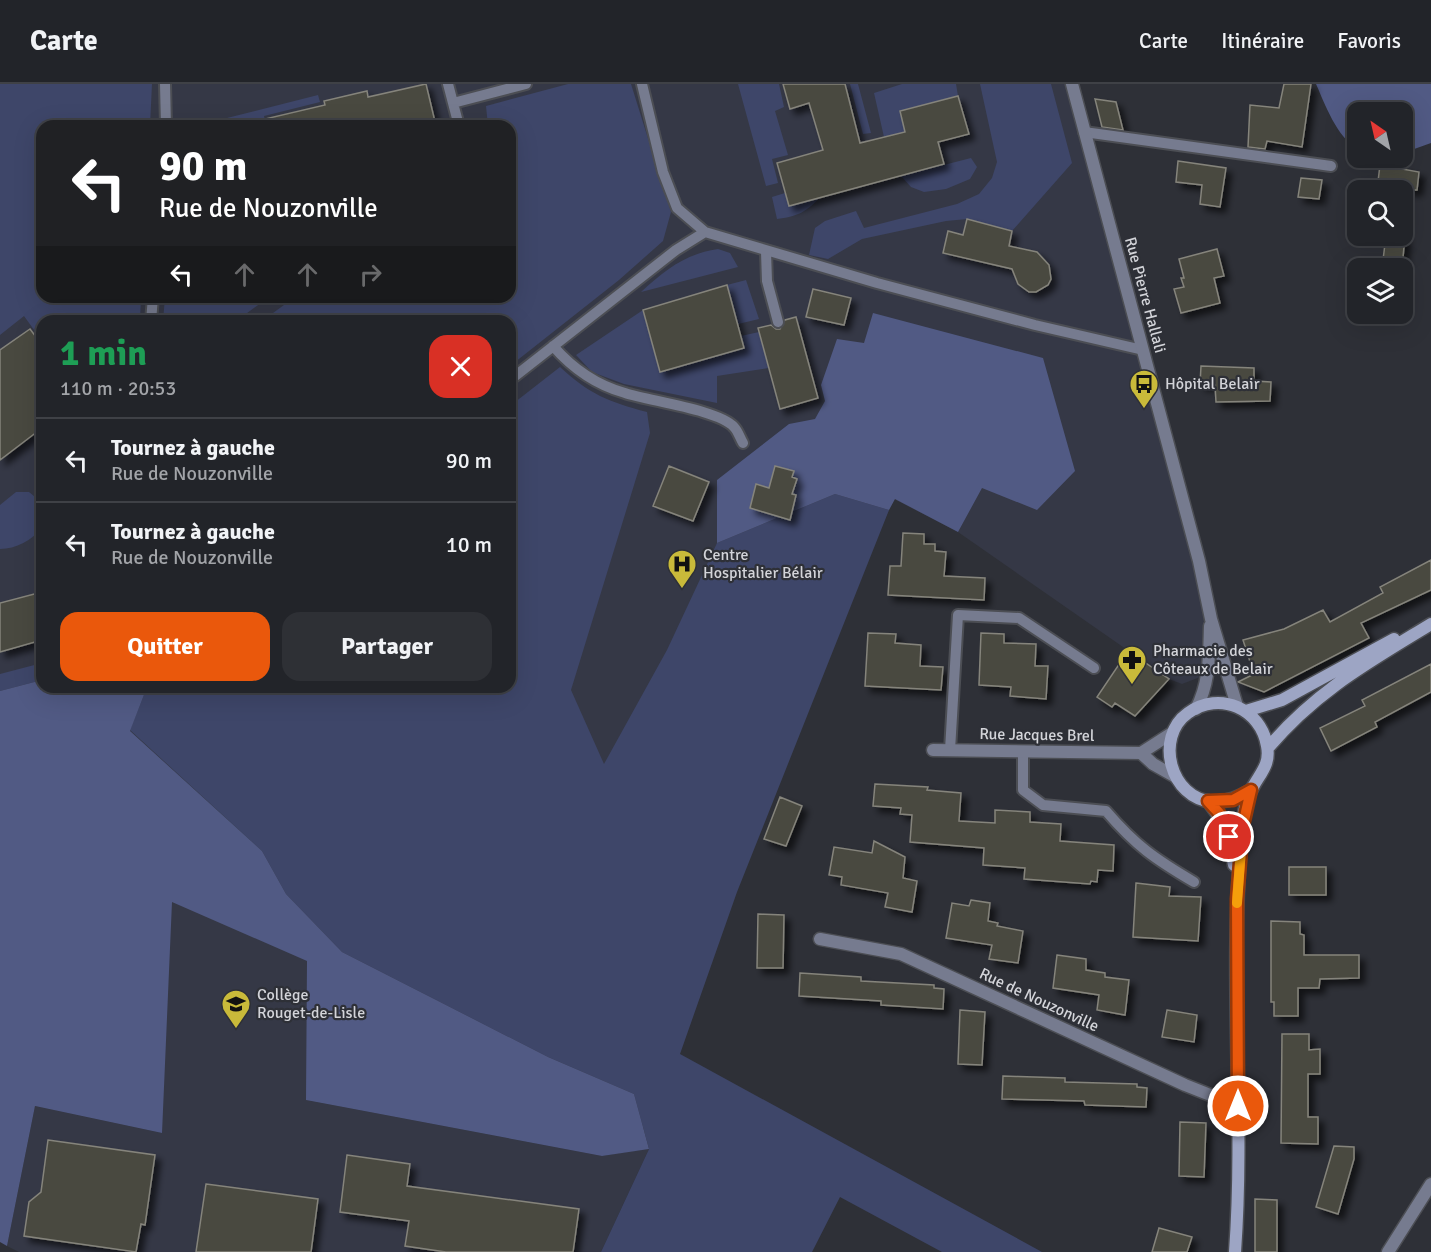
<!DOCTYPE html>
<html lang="fr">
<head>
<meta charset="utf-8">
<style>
  body { margin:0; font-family:Signika,sans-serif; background:#2e3035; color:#f1f3f6; height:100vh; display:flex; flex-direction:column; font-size:22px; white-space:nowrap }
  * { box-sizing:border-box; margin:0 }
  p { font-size:20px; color:#a2a4a8 }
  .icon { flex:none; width:33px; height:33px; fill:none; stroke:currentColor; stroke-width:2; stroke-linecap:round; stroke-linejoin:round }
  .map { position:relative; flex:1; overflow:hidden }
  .sheet { position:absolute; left:36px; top:231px; width:480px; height:378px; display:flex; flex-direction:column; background:#222429; border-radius:18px; box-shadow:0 6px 24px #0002,0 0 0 2px #3f4146 }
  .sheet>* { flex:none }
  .hud { position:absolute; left:36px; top:36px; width:480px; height:183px; border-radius:18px; box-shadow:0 6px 24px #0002,0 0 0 2px #3f4146; background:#202124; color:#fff; overflow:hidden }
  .needle { width:39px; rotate:326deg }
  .controls { position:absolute; left:1347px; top:18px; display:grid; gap:12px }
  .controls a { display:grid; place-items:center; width:66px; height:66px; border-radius:12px; background:#222429; box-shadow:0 6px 24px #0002,0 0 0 2px #3f4146; font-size:30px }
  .pin { position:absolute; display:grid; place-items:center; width:51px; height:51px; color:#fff; margin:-26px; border:3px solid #fff; border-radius:50%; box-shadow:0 2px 6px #0007 }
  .me { position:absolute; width:66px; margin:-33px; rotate:0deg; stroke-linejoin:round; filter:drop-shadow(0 0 4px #0008) }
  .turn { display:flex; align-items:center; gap:21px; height:126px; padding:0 24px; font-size:27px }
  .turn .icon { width:78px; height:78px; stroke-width:2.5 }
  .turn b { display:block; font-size:42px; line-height:51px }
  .lanes { display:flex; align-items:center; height:57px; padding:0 24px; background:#0003; justify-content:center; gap:30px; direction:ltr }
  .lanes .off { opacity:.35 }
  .round { display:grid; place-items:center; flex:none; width:63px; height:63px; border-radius:18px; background:#2e3035 }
  .headline { display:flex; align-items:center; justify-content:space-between; height:102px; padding:0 24px }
  h1 { font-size:36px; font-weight:700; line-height:45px; color:#1e9e55 }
  .action { display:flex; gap:12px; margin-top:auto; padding:12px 24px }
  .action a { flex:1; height:69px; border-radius:18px; background:#ea580c; color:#fff; font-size:24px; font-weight:700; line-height:69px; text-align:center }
  .action a+a { background:#2e3035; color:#f1f3f6 }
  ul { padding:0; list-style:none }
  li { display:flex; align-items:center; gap:18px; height:84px; padding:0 24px; border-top:2px solid #3f4146 }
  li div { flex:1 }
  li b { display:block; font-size:22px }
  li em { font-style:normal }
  header { display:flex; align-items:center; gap:36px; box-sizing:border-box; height:84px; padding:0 30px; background:#222429; border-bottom:2px solid #3f4146 }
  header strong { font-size:28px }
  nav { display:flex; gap:33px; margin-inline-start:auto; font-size:21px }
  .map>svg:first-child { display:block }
  .built { fill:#353846; fill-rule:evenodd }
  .green { fill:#3e4669 }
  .forest { fill:#515a84 }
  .building { fill:#494840; stroke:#85847b; stroke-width:1.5; filter:url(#shadow) }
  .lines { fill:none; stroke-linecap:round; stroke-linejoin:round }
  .service-casing { stroke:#4c4e54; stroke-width:14 }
  .minor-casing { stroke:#4c4e54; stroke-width:15 }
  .secondary-casing { stroke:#4c4e54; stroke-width:15 }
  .service { stroke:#767b8f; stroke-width:10 }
  .minor { stroke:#767b8f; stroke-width:12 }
  .secondary { stroke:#9da5c4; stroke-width:12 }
  .route-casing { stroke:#983908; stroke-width:15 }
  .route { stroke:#ea580c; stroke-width:10 }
  .slow { stroke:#f59e0b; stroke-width:10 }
  .labels { text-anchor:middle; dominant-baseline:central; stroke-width:4.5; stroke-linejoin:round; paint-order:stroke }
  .street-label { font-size:16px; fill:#d3d4d9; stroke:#2e3037 }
  .poi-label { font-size:16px; fill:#d3d4d9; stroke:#2e3037; text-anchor:start }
</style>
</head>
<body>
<header>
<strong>Carte</strong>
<nav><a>Carte</a><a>Itinéraire</a><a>Favoris</a></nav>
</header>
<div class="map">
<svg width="1431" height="1168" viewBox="0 0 1431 1168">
  <defs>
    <filter id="shadow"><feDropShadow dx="5.5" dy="5.5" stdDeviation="3" flood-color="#0009"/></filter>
  </defs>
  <rect width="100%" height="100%" fill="#2e3037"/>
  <path class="built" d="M 0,0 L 1070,0 L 1211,535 L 1208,590 L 1182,600 L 1169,595 L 958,448 L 894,415 L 801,622 L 634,1067 L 649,1065 L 601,1168 L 19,1168 L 7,1162 L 35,1022 L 162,1049 L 0,742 ZM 42,42 L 510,42 L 510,213 L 42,213 ZM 42,237 L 510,237 L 510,603 L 42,603 ZM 306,1016 L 632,1067 L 602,1072 Z"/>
  <path class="green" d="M 0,0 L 152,0 L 150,42 L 42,42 L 42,213 L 141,213 L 140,237 L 42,237 L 42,257 L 24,232 L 0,251 Z
    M 568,0 L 631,0 L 671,128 L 663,157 L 619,196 L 510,282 L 510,237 L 262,237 L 295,213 L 510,213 L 510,42 L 488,42 L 486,22 Z
    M 738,0 L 779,0 L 784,23 L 775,27 L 788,71 L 772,75 L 778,99 L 766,102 Z
    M 850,0 L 858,0 L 871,49 L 863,50 Z
    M 902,0 L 956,0 L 958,12 L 900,27 L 905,48 L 884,53 L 874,9 Z
    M 980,0 L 1051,0 L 1072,79 L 1012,147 L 967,135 L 946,137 L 862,155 L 828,175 L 809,171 L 815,144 L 825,137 L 856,127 L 864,144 L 957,120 L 979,110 L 992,94 L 997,78 Z
    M 318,11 L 320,18 L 264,32 L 266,42 L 195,42 Z
    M 971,74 L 977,83 L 970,95 L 946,105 L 924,108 L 911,103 L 901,92 Z
    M 785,109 L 789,122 L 820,113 C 807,128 796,133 777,135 L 772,113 Z
    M 718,165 L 730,169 L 738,183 L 641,208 C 665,186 685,170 718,165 Z
    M 746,196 L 759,235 L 734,241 L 735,229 L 727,201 Z
    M 165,213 L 269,213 L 236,237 L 163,237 Z
    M 643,226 L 660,287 L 744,264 L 741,252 L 759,248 L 769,284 L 717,292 L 717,319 L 624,300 L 592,288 L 576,271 Z
    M 560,283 C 589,310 609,318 647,328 L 650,349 L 571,606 L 604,680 L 667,566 L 717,459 L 835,410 L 889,426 L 737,808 L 680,970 L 1042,1168 L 942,1168 L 840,1113 L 812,1168 L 601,1168 L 649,1065 L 634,1010 L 548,973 L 342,868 L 286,810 L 262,767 L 130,646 L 147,603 L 510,603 L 510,322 Z
    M 16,408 L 29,408 L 40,417 L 42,444 C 32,456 16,465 0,465 L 0,421 Z
    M 42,579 L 42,596 L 0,607 L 0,590 Z"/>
  <path class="forest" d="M 1316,0 L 1431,0 L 1431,59 L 1403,69 L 1402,28 L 1358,28 L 1357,63 C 1338,56 1324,18 1316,0 Z
    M 873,229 L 1043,274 L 1075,387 L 1037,426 L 982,404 L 958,448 L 895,415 L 889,426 L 835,410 L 717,459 L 717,396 L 789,340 L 815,335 L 825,317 L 821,301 L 837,255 L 864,259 Z
    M 42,596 L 42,603 L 147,603 L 130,647 L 262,767 L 286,810 L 342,868 L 548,973 L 634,1010 L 649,1065 L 602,1072 L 306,1016 L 307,877 L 172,818 L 162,1049 L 35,1022 L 7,1162 L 0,1158 L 0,607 Z"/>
  <path class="building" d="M 426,0 L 436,42 L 266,42 L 265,35 L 325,21 L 324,17 L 367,7 L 368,13 Z
    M 783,0 L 845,0 L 860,59 L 905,48 L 900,27 L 958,12 L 969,50 L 938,58 L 944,80 L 789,122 L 777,79 L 823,66 L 809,19 L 790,25 Z
    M 1284,0 L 1311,0 L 1302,63 L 1267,57 L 1265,65 L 1248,63 L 1250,21 L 1279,24 Z
    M 1095,15 L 1116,18 L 1123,46 L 1102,43 Z
    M 1178,77 L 1226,84 L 1220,123 L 1200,120 L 1202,101 L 1176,98 Z
    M 1380,81 L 1419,88 L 1417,106 L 1377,106 Z
    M 1301,94 L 1322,96 L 1319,115 L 1298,113 Z
    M 967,135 L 1012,147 L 1009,162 L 1037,168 L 1049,181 L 1051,195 L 1048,201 L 1036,208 L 1029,208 L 1018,200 L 1012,185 L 943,169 L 948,147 L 963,151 Z
    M 1386,152 L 1405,152 L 1402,184 L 1382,184 Z
    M 1217,165 L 1224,192 L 1214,194 L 1220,219 L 1181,229 L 1174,205 L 1184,203 L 1181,194 L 1184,194 L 1179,175 Z
    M 727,201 L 744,264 L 660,288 L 643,226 Z
    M 813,205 L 851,214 L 844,241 L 806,233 Z
    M 796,233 L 818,314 L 780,325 L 758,244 L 771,241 L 776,245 L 780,245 L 785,236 Z
    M 30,245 L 42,261 L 42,344 L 0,376 L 0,266 Z
    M 1201,282 L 1254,284 L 1254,297 L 1271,298 L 1270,317 L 1216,318 L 1215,301 L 1200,301 Z
    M 669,382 L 709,398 L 693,437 L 653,422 Z
    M 775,382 L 794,387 L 792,393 L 797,395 L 792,410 L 796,411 L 790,436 L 750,424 L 756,400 L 769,404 Z
    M 903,449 L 924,450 L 924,460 L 935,460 L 935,467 L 946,468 L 944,492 L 985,494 L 984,516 L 888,511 L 890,482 L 901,482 Z
    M 1431,476 L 1431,506 L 1361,539 L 1369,554 L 1264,608 L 1238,598 L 1254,590 L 1243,556 L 1284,545 L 1323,526 L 1330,538 L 1383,509 L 1380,503 Z
    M 42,508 L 42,556 L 0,568 L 0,519 Z
    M 868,549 L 896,550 L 895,559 L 921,561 L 920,582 L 943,583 L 941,606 L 865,602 Z
    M 981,549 L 1004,550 L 1004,559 L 1036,560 L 1035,582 L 1048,582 L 1046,615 L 1010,612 L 1011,603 L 979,601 Z
    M 1128,567 L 1169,595 L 1135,632 L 1115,619 L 1112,623 L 1097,613 Z
    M 1431,580 L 1431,608 L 1375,638 L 1377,643 L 1331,667 L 1320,644 L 1365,622 L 1362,616 Z
    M 875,700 L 928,703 L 927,706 L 961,709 L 959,737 L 995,739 L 995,726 L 1030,728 L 1030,738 L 1061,740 L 1060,757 L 1114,761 L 1113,787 L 1098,786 L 1097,798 L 1091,797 L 1090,800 L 1024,795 L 1025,784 L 983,781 L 984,764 L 910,758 L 912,731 L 900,730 L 901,724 L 873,722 Z
    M 780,713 L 802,722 L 786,762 L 764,755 Z
    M 874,757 L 905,773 L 903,794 L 917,797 L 912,828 L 885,823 L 888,809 L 841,801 L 842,793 L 829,791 L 834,763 L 872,769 Z
    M 1289,783 L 1326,783 L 1326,811 L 1289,811 Z
    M 1136,799 L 1170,803 L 1169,812 L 1201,813 L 1198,857 L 1133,853 Z
    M 971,816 L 990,819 L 988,837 L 998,839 L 997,842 L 1023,847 L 1018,879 L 989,875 L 992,861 L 946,854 L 952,819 L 969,822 Z
    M 758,830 L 784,831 L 783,884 L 757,884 Z
    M 1271,837 L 1300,838 L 1300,850 L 1304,851 L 1304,871 L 1359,871 L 1359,894 L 1320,895 L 1319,904 L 1298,904 L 1298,932 L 1274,932 L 1274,918 L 1271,918 Z
    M 1057,871 L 1086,875 L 1086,886 L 1105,889 L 1105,893 L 1129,896 L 1125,931 L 1097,926 L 1099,911 L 1053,904 Z
    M 800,889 L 861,893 L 861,897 L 934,901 L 934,904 L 944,905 L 943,925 L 881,921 L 881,917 L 799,912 Z
    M 960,926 L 985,928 L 982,981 L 958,980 Z
    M 1167,926 L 1197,931 L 1194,958 L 1162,953 Z
    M 1282,950 L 1309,950 L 1309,966 L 1320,965 L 1320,990 L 1308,990 L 1308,1033 L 1318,1033 L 1318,1060 L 1281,1059 Z
    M 1003,992 L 1065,994 L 1065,998 L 1137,1000 L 1137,1003 L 1147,1004 L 1146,1023 L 1085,1021 L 1084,1017 L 1002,1015 Z
    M 1180,1038 L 1206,1039 L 1204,1093 L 1179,1092 Z
    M 48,1056 L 155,1071 L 145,1141 L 141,1140 L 136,1168 L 24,1152 L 29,1118 L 41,1108 Z
    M 1334,1062 L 1354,1063 L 1354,1075 L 1338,1130 L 1316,1123 Z
    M 347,1071 L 410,1080 L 407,1102 L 579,1125 L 573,1168 L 446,1168 L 405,1162 L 409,1137 L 340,1128 Z
    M 206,1100 L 318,1115 L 311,1168 L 196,1168 Z
    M 1255,1115 L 1277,1116 L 1277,1168 L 1255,1168 Z
    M 1159,1144 L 1192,1153 L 1187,1168 L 1152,1168 Z"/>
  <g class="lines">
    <g class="service-casing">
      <path id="service" d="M 165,0 L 166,42
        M 448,0 L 459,42
        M 642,0 L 663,88 L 677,124 L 705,148 L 877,199 L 1035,241 L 1143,266
        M 453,19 L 526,0
        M 1084,48 L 1331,82
        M 766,168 L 767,197 L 778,238
        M 151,237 L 153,213
        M 553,262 C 573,285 596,301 625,309 C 649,317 719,326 734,343 C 738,347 740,354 743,359
        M 510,296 L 676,166 L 705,148
        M 950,666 L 958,531 L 1019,534 L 1094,584
        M 1023,667 L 1023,706 L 1043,721 L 1106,727 C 1136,762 1155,775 1194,798"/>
    </g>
    <g class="minor-casing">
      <path id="minor" d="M 1072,0 L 1199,477 L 1211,535 L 1237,622
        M 1196,625 C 1210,599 1209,571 1210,542
        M 1172,649 L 1141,669 L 1153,680 L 1176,693
        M 933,666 L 1141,669
        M 820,855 L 901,870 L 1185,1001 L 1238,1022
        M 1388,1168 L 1431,1100"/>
    </g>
    <g class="secondary-casing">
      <path id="secondary" d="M 1246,627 L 1282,616 L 1394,555
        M 1268,664 C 1316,607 1369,578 1431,540
        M 1208,717 L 1225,741 L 1234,781
        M 1235,1168 C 1245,1032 1229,896 1241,760 C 1242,743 1243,723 1251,707 C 1258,691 1271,682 1267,662 C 1261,625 1220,606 1188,629 C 1154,653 1170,715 1213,718 C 1228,718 1239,713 1251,706"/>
    </g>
    <use href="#service" class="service"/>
    <use href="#minor" class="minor"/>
    <use href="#secondary" class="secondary"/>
  </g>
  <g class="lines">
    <g class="route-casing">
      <path id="route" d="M 1229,753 L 1219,729 L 1208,717 L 1233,716 L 1251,706 L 1243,741 L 1237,815 L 1238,1022"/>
    </g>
    <use href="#route" class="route"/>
    <path class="slow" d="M 1237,819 L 1243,738"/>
  </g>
  <defs>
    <g id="bus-pin" transform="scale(1.5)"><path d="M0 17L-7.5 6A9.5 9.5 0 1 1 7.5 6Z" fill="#c9ba3a" stroke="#2e3037"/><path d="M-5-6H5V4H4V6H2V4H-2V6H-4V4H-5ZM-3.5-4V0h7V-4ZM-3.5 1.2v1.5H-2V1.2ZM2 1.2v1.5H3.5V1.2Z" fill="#111"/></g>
    <g id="hospital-pin" transform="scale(1.5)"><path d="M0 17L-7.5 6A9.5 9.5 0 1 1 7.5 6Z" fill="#c9ba3a" stroke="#2e3037"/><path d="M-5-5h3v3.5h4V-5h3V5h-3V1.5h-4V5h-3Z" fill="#111"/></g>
    <g id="pharmacy-pin" transform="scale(1.5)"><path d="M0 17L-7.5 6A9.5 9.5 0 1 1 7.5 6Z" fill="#c9ba3a" stroke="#2e3037"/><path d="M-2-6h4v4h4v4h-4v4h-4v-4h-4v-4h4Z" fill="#111"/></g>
    <g id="school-pin" transform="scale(1.5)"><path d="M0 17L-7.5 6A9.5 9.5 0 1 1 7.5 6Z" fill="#c9ba3a" stroke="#2e3037"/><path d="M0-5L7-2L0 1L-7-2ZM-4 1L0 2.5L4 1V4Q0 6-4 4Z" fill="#111"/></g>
  </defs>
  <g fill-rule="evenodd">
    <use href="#bus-pin" x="1144" y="300"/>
    <use href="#hospital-pin" x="682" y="480"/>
    <use href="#pharmacy-pin" x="1132" y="576"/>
    <use href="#school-pin" x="236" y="920"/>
  </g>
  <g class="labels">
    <g class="street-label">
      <text transform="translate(1145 211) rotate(75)">Rue Pierre Hallali</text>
      <text transform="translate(1037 651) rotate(1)">Rue Jacques Brel</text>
      <text transform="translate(1039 916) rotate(25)">Rue de Nouzonville</text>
    </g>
    <g class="poi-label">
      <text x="1165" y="300">Hôpital Belair</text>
      <text x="703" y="471">Centre<tspan x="703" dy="18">Hospitalier Bélair</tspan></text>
      <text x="1153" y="567">Pharmacie des<tspan x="1153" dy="18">Côteaux de Belair</tspan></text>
      <text x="257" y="911">Collège<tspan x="257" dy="18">Rouget-de-Lisle</tspan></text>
    </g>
  </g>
</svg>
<div class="controls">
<a><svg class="needle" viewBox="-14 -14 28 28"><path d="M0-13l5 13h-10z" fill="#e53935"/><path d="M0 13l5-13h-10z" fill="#a2a4a8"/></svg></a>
<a><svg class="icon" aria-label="search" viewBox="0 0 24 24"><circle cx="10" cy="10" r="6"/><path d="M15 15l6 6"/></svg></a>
<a><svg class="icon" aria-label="layers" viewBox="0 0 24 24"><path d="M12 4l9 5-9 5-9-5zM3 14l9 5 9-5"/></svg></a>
</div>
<div class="pin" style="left:1229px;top:753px;background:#d93025"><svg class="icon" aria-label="arrive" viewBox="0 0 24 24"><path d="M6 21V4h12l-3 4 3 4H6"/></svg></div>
<svg class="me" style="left:1238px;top:1022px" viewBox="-20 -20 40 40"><circle r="17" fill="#ea580c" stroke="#fff" stroke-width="3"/><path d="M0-11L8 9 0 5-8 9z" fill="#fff"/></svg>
<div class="hud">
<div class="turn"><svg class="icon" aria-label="left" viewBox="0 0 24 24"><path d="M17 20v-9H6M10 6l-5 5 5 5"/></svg><div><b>90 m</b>Rue de Nouzonville</div></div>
<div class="lanes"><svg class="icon" aria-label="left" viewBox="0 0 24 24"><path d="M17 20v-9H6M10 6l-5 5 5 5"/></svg><svg class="icon off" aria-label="ahead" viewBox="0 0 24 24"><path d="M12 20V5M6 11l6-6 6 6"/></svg><svg class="icon off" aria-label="ahead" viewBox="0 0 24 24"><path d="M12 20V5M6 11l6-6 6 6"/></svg><svg class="icon off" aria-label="right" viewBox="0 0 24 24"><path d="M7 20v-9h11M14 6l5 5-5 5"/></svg></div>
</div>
<section class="sheet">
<div class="headline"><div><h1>1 min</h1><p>110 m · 20:53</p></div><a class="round" style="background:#d93025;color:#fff"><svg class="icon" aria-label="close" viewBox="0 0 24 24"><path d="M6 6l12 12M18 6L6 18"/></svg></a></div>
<ul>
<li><svg class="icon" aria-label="left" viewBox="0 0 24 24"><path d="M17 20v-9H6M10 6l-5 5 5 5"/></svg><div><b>Tournez à gauche</b><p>Rue de Nouzonville</p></div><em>90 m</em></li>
<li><svg class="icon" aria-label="left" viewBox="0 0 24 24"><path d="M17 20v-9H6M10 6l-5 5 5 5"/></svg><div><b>Tournez à gauche</b><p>Rue de Nouzonville</p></div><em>10 m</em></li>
</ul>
<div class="action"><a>Quitter</a><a>Partager</a></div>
</section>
</div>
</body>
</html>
